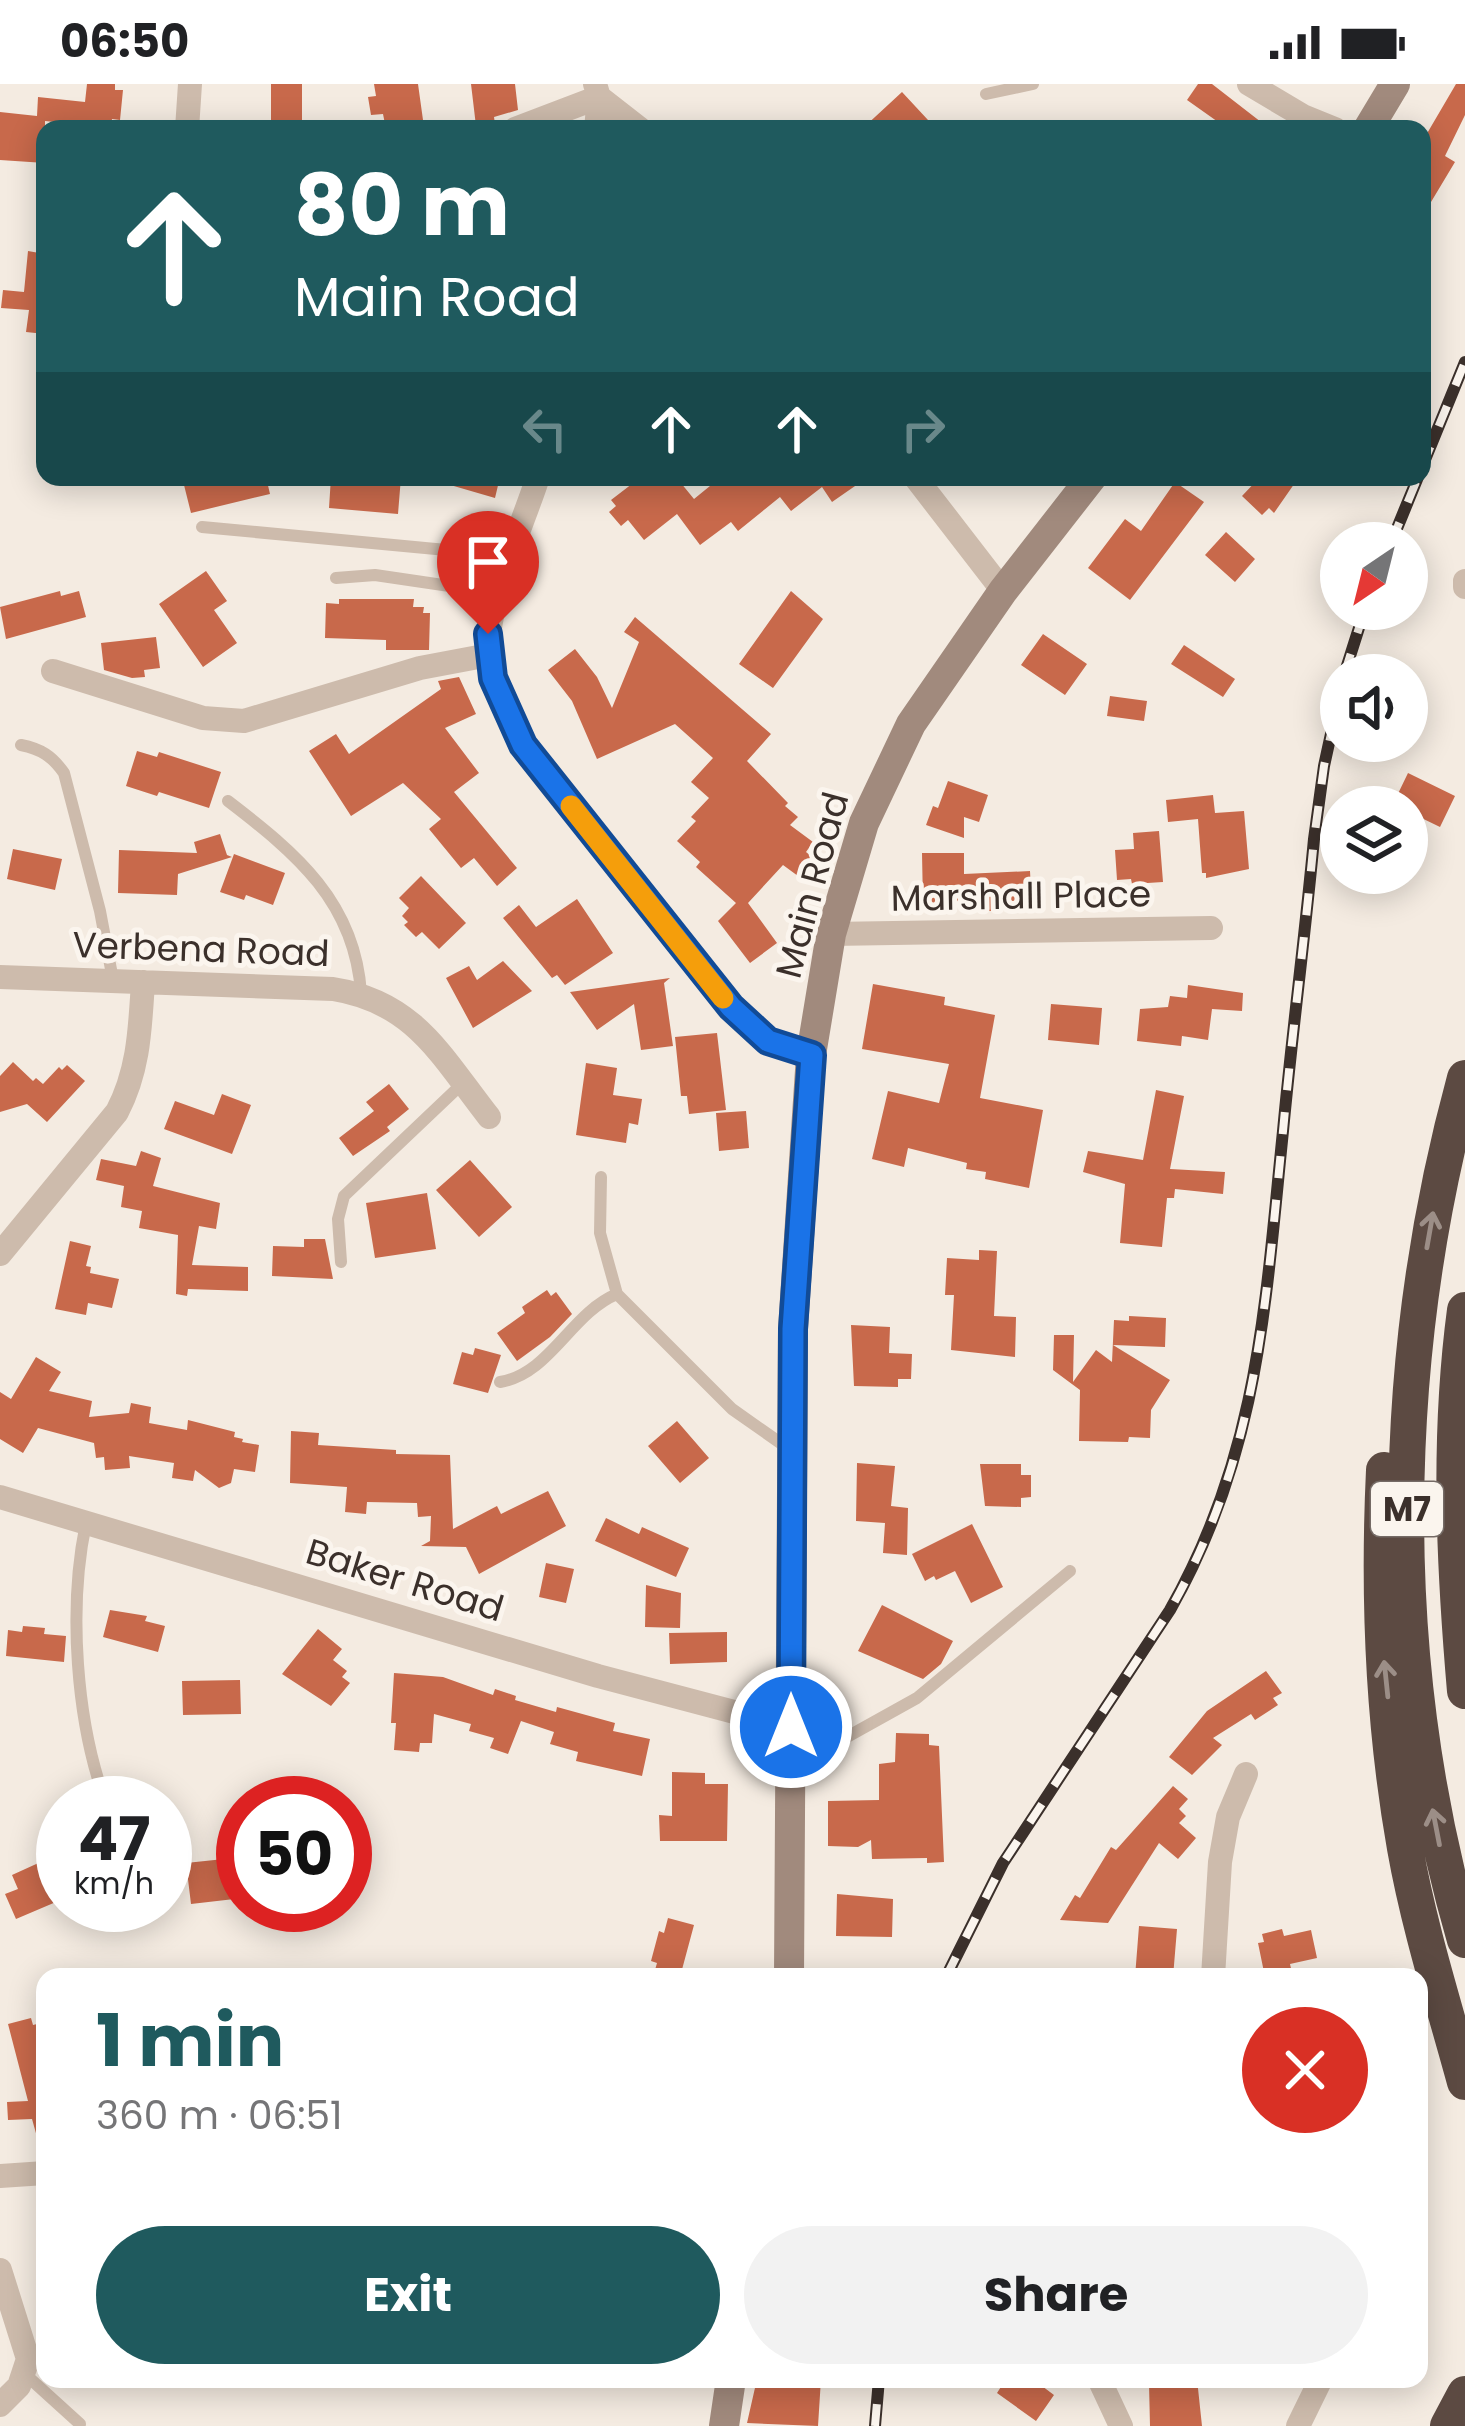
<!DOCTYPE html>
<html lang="en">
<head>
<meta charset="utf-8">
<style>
  body { margin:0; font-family:Poppins,sans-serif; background:#f2f2f2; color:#202124; height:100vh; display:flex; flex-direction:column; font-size:45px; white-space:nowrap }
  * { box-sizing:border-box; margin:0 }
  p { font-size:39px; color:#757577 }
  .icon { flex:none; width:66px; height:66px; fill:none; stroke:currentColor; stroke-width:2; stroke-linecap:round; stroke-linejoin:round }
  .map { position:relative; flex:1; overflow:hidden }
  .side { position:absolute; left:36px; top:1884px; width:1392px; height:420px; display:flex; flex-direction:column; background:#fff; border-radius:24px; box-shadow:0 6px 30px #0003 }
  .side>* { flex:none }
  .top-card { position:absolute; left:36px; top:36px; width:1395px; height:366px; border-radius:24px; box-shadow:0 6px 30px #0003; background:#1f5a5e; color:#fff; overflow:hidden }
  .needle { width:78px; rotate:215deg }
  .buttons { position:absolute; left:1320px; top:438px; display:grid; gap:24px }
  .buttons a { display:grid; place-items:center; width:108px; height:108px; border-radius:50%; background:#fff; box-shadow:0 6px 30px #0003; font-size:60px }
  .speed { position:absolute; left:36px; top:1692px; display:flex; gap:24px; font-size:60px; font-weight:700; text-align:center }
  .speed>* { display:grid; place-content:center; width:156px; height:156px; border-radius:50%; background:#fff; box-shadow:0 6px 30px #0003; line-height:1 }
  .speed small { font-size:30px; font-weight:400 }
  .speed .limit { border:18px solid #d22; background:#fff; color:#111 }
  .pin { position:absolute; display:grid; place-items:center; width:102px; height:102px; color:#fff; margin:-123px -51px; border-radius:50% 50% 50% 0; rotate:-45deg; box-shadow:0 0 12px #0007 }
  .pin .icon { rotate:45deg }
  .me { position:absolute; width:132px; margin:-66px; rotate:0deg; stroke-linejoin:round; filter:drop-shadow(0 0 9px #0008) }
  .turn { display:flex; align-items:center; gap:42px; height:252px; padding:0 60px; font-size:54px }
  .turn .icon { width:156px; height:156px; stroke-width:2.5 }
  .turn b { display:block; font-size:84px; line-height:102px }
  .lanes { display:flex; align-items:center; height:114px; padding:0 60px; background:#0003; justify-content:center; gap:60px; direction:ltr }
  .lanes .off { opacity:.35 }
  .round { display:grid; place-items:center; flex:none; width:126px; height:126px; border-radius:63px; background:#f2f2f2 }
  .overview { display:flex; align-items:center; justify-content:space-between; height:204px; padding:0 60px }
  h1 { font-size:72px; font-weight:700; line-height:90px; color:#1f5a5e }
  .cta { display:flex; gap:24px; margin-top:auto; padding:24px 60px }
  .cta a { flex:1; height:138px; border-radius:72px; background:#1f5a5e; color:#fff; font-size:48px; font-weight:700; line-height:138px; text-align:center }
  .cta a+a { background:#f2f2f2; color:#202124 }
  .status { display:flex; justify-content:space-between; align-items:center; height:84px; padding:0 60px; background:#fff; direction:ltr }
  .status svg { height:33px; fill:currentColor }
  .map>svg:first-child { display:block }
  .building { fill:#c8694b }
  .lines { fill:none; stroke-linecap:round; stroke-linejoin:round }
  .service { stroke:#cdbbac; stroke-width:12 }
  .minor { stroke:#cdbbac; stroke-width:24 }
  .secondary { stroke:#a18a7d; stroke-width:30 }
  .motorway { stroke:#5c4a42; stroke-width:36 }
  .rail-casing { stroke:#3b302b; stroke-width:12 }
  .rail { stroke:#fbf5ee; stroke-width:8; stroke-dasharray:22; stroke-linecap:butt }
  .oneway { stroke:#9c8e87 }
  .route-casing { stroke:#114b97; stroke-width:30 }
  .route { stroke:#1a73e8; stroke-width:21 }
  .slow { stroke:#f59e0b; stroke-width:21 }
  .labels { text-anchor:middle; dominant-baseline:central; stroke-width:10; stroke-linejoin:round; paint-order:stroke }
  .shield { fill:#fbf5ee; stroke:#756b66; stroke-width:3 }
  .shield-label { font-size:33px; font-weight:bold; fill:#3b302b }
  .street-label { font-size:36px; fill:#3b302b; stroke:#fbf5ee }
</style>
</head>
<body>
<div class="status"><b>06:50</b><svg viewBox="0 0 49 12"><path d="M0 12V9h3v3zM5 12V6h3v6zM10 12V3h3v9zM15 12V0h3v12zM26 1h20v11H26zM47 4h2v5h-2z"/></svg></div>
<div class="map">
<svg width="1465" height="2342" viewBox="0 0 1465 2342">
  <rect width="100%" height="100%" fill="#f4ebe1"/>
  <path class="building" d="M 87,0 L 115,0 L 115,6 L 123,6 L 120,36 L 112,35 L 111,44 L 45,37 L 45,79 L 0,76 L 0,28 L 37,32 L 38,13 L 85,18 Z
    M 271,0 L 302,0 L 302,45 L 271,45 Z
    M 374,0 L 418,0 L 423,36 L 413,37 L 414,45 L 386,45 L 383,30 L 371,31 L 368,13 L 376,12 Z
    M 471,0 L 515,0 L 518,26 L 494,33 L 495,40 L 476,42 Z
    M 1198,0 L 1212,0 L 1270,45 L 1228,45 L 1187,16 Z
    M 1456,0 L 1465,0 L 1465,31 L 1445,72 L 1455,78 L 1422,133 L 1422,58 Z
    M 902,8 L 928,36 L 918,45 L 862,45 Z
    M 28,167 L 45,170 L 45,250 L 26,248 L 29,226 L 1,224 L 3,206 L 24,208 Z
    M 182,393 L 266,393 L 270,410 L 191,429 Z
    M 331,393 L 401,393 L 398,430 L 329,424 Z
    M 441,393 L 500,393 L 495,414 L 440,398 Z
    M 641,393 L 676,393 L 694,415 L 721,393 L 765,393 L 771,400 L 780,393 L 868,393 L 832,418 L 822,403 L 791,427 L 780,413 L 738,447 L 731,438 L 700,461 L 677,430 L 644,456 L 628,436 L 621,442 L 609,428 L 616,422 L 611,416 Z
    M 1260,393 L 1299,393 L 1274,429 L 1269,424 L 1262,431 L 1242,412 Z
    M 1175,398 L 1204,418 L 1130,516 L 1088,484 L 1125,435 L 1141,447 Z
    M 1226,448 L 1255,475 L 1235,498 L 1205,471 Z
    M 206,487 L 227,517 L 214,526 L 237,559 L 203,583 L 159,520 Z
    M 60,507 L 61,512 L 79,507 L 86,533 L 6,555 L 0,523 Z
    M 791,507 L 823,535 L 773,604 L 739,580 Z
    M 339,515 L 414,515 L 413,523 L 424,523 L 423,529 L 430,529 L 429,566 L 386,566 L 386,556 L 325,554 L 326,519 L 339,520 Z
    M 635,533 L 771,650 L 747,677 L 788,719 L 785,722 L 798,733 L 790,741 L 813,758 L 806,768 L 812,773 L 798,792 L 783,781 L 748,819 L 777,859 L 750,879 L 718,837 L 736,819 L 696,783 L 700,778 L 677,757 L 696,737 L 691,733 L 709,714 L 691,698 L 713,674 L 675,640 L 597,675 L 572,617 L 548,586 L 575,565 L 597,593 L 612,624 L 639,558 L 624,548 Z
    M 1043,550 L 1087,580 L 1065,611 L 1021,581 Z
    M 156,553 L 160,584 L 144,586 L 145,593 L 132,594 L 104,586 L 101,559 Z
    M 1184,561 L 1235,595 L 1223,613 L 1171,580 Z
    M 459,593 L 476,630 L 445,644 L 479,689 L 454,708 L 517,784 L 497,802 L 474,774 L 461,784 L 429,745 L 441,735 L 403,699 L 351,732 L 309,667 L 336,650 L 349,670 L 441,605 L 438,597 Z
    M 1110,612 L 1147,617 L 1144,637 L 1107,632 Z
    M 137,667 L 157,673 L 159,668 L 221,688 L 209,724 L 159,708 L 157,712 L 126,702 Z
    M 1408,689 L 1455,712 L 1440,743 L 1407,727 L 1407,723 L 1393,720 Z
    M 948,697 L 988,711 L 979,738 L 964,733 L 964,754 L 926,741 L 933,722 L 938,724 Z
    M 1213,711 L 1215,729 L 1244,727 L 1249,785 L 1206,794 L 1206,789 L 1202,789 L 1198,735 L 1168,738 L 1166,716 Z
    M 1159,747 L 1163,798 L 1132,800 L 1131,795 L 1117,796 L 1115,766 L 1134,765 L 1133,749 Z
    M 220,750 L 227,771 L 232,773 L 178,790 L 177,811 L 118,809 L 119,766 L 197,769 L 194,758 Z
    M 13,765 L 62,775 L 55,806 L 7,795 Z
    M 922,769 L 964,769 L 964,790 L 1030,787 L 1032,825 L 989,827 L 989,819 L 923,820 Z
    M 234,770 L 285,789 L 273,821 L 246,811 L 244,816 L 220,808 Z
    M 421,792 L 466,839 L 439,865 L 422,848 L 416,853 L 404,841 L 408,838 L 402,832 L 409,824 L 399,814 Z
    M 577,815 L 613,869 L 565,901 L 557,891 L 552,894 L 503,834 L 519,821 L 536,843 Z
    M 503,877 L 532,907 L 473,944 L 446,894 L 469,882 L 477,896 Z
    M 670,894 L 664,899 L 673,962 L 641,966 L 634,920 L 597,946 L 570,908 Z
    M 873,900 L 945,913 L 944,921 L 995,931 L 980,1014 L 1043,1026 L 1029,1104 L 985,1095 L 986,1088 L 966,1085 L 967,1079 L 908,1064 L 904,1083 L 872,1075 L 888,1007 L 939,1019 L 949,980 L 862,965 Z
    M 1188,901 L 1243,909 L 1242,927 L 1212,925 L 1208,956 L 1182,952 L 1181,962 L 1137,957 L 1140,925 L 1168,923 L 1170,912 L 1187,914 Z
    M 1051,920 L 1102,924 L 1099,961 L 1048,956 Z
    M 717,949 L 726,1026 L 689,1030 L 687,1012 L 681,1012 L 675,953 Z
    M 13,978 L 33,997 L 36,994 L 43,1000 L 59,983 L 62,986 L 67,981 L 85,997 L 47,1038 L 27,1020 L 0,1028 L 0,992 Z
    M 586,979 L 617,984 L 613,1011 L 642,1015 L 638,1041 L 629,1039 L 626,1059 L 576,1051 Z
    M 389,1000 L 409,1025 L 387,1043 L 390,1047 L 353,1072 L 339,1054 L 374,1027 L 366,1018 Z
    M 1156,1006 L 1184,1012 L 1170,1085 L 1225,1088 L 1223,1110 L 1175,1105 L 1174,1114 L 1167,1114 L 1162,1163 L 1120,1159 L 1125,1100 L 1083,1088 L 1088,1067 L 1143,1076 Z
    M 222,1010 L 251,1021 L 232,1070 L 164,1045 L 175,1017 L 214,1031 Z
    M 746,1027 L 749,1064 L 719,1067 L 716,1029 Z
    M 141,1067 L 161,1074 L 153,1102 L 220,1119 L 216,1145 L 199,1142 L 192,1181 L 248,1183 L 248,1207 L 188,1205 L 187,1212 L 176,1210 L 178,1151 L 139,1144 L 142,1127 L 121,1123 L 124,1102 L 96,1096 L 101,1075 L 136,1082 Z
    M 470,1076 L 512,1123 L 479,1153 L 436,1106 Z
    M 427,1109 L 436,1165 L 375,1174 L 366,1119 Z
    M 304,1155 L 325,1155 L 333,1195 L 272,1192 L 273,1162 L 304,1163 Z
    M 70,1157 L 91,1162 L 86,1182 L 91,1183 L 90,1189 L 119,1195 L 112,1224 L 88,1219 L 86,1231 L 55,1225 Z
    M 979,1166 L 997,1167 L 994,1232 L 1016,1233 L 1015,1273 L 951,1266 L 954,1211 L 945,1211 L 947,1174 L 979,1176 Z
    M 547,1206 L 551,1212 L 556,1208 L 572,1230 L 550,1253 L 517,1277 L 497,1249 L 525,1229 L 522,1223 Z
    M 1129,1232 L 1166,1234 L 1165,1263 L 1113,1261 L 1170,1296 L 1151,1326 L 1150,1354 L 1129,1353 L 1128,1358 L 1079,1357 L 1080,1306 L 1053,1286 L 1054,1251 L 1074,1251 L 1073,1298 L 1096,1266 L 1112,1278 L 1114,1236 L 1129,1237 Z
    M 851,1241 L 890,1243 L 889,1269 L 912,1270 L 911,1295 L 898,1295 L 898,1303 L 854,1302 Z
    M 475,1264 L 501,1271 L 488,1309 L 453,1300 L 462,1268 L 473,1271 Z
    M 36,1273 L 61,1288 L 49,1307 L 92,1317 L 89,1333 L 129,1329 L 131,1319 L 151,1323 L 149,1339 L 187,1346 L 188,1336 L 235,1348 L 234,1353 L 243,1355 L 242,1358 L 259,1361 L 255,1388 L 234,1385 L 231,1399 L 219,1404 L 195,1386 L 193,1397 L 172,1394 L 174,1379 L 129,1372 L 130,1384 L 105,1386 L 104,1373 L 96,1374 L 94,1359 L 38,1344 L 23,1369 L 0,1355 L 0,1308 L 11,1315 Z
    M 677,1337 L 709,1374 L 680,1399 L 648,1362 Z
    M 291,1347 L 319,1349 L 318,1361 L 396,1366 L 396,1370 L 450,1371 L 453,1445 L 497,1422 L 501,1430 L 548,1407 L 566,1442 L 479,1490 L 466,1463 L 421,1462 L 430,1457 L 431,1432 L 418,1433 L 417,1419 L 367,1418 L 366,1430 L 345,1428 L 347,1403 L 290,1399 Z
    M 857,1379 L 895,1382 L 891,1422 L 908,1424 L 907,1471 L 883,1469 L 885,1439 L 856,1437 Z
    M 980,1380 L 1021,1380 L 1021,1391 L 1031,1391 L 1031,1413 L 1021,1414 L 1021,1423 L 985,1422 Z
    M 606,1434 L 639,1450 L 642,1443 L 689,1464 L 676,1493 L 595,1457 Z
    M 972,1440 L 1003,1503 L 971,1519 L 955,1487 L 936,1496 L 934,1492 L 925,1497 L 912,1470 Z
    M 546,1479 L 574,1485 L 566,1519 L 539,1513 Z
    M 646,1501 L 681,1509 L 680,1544 L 645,1543 Z
    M 882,1521 L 953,1557 L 941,1580 L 923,1595 L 858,1567 Z
    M 110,1526 L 147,1532 L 145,1537 L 165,1542 L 158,1568 L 103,1553 Z
    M 23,1542 L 45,1544 L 44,1550 L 66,1552 L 64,1578 L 6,1572 L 8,1546 L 22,1548 Z
    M 318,1545 L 342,1565 L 333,1576 L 347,1587 L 342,1593 L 350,1599 L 331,1622 L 282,1590 Z
    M 727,1548 L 727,1578 L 670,1580 L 669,1549 Z
    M 1266,1587 L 1282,1609 L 1273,1614 L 1278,1621 L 1255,1636 L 1251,1630 L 1213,1654 L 1222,1661 L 1192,1691 L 1169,1673 L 1207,1627 Z
    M 394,1589 L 443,1593 L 493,1611 L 495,1605 L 516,1612 L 515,1616 L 556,1628 L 557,1623 L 615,1639 L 613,1647 L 650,1655 L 642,1692 L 576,1677 L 578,1668 L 550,1660 L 554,1648 L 521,1637 L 508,1670 L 490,1664 L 494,1654 L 469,1647 L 471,1640 L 434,1630 L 432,1659 L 420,1659 L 419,1668 L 394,1666 L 396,1639 L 391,1639 Z
    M 240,1596 L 241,1630 L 183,1631 L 182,1597 Z
    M 896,1649 L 929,1650 L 929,1661 L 939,1662 L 944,1778 L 927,1779 L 927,1774 L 872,1775 L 871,1756 L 858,1763 L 828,1762 L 828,1717 L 879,1716 L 879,1680 L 895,1678 Z
    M 672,1688 L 705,1689 L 705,1700 L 728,1700 L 727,1757 L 660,1757 L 659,1731 L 672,1732 Z
    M 1173,1702 L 1188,1715 L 1179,1725 L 1186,1732 L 1179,1739 L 1196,1754 L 1178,1775 L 1159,1759 L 1108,1839 L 1060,1836 L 1075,1811 L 1080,1814 L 1111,1763 L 1116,1766 Z
    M 243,1773 L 243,1814 L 191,1820 L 186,1779 Z
    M 45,1776 L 50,1788 L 63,1782 L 63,1815 L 16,1835 L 5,1810 L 18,1805 L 12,1791 Z
    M 837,1810 L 893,1815 L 892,1853 L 836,1852 Z
    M 668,1834 L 694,1841 L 680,1893 L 653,1893 L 657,1879 L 651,1877 L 659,1847 L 664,1849 Z
    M 1139,1842 L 1177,1845 L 1173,1893 L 1135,1893 Z
    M 1282,1845 L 1284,1852 L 1311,1846 L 1317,1874 L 1290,1880 L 1293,1893 L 1265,1893 L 1258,1859 L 1264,1858 L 1262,1850 Z
    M 31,1934 L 33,1941 L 45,1938 L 45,2059 L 39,2060 L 32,2035 L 8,2036 L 7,2018 L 28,2017 L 8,1940 Z
    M 757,2295 L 821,2295 L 818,2342 L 747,2339 Z
    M 1006,2295 L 1047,2295 L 1042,2302 L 1054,2311 L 1036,2337 L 997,2309 Z
    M 1170,2295 L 1197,2295 L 1202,2342 L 1150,2342 L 1149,2300 L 1171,2299 Z"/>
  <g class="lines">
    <path class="service" d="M 986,10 L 1033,0
      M 202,443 L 511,472
      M 336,494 L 375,491 L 497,509
      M 21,661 C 41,665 52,672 64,689 L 100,827 L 113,896
      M 228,717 C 296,769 355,818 361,909
      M 601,1093 L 600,1149 L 617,1210 L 732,1325 L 789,1365
      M 341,1178 L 338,1135 L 344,1112 L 463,999
      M 500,1298 C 550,1290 571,1229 617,1210
      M 86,1439 C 68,1524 76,1638 106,1719
      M 793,1683 L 917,1614 L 1070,1487
      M 26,2291 L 80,2340"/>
    <path class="minor" d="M 595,0 L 599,13 L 596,45
      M 1249,0 L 1303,32 L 1335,45
      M 187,45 L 190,0
      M 515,45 L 599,13 L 640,45
      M 538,393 C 523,440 483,527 489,574 C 493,605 508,634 523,661 L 731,923 L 768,957 L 811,971
      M 915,393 L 1003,507
      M 1465,497 L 1465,503
      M 53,587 L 203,634 L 244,637 L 420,584 L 489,571
      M 831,850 L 1211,844
      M 0,893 L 333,905 C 415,918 441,972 489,1033
      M 0,1170 L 117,1028 C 139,986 140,945 143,898
      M 0,1413 L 598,1592 L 791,1643
      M 1213,1893 L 1220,1778 L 1228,1733 L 1246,1690
      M 0,2092 L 45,2089
      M 0,2186 L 28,2275 L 19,2302 L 0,2321
      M 1099,2295 L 1121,2342
      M 1298,2342 L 1321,2295"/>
    <path class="secondary" d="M 1368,45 L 1395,0
      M 789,1893 L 793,1245 L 811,971 L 831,850 L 864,739 L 911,640 L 1003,507 L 1092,393
      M 724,2342 L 731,2295"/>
    <path class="motorway" d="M 1465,994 C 1389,1272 1384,1578 1465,1856
      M 1465,1226 C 1448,1354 1454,1479 1465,1607
      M 1384,1386 C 1378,1513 1383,1640 1405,1764 C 1419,1843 1444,1921 1465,1998
      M 1448,2342 L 1465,2310"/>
    <g class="rail-casing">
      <path id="rail" d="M 1422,383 L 1465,278
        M 1391,459 L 1418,393
        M 1344,591 L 1365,525
        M 946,1893 L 1003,1779 L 1170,1526 C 1259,1369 1265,1222 1283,1047 C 1292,950 1305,852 1314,755 L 1324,682 L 1341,604
        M 875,2342 L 879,2295"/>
    </g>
    <use href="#rail" class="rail"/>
  </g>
  <defs><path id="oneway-shaft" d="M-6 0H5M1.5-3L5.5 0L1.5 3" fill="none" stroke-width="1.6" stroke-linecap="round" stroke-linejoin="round" transform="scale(3)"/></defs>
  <g class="oneway">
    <use href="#oneway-shaft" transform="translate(1430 1146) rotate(-80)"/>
    <use href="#oneway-shaft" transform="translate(1386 1595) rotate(-96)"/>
    <use href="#oneway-shaft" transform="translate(1436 1743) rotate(-101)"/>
  </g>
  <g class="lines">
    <g class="route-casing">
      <path id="route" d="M 488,550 L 493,594 L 523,661 L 731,923 L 768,957 L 812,971 L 793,1245 L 791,1643"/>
    </g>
    <use href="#route" class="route"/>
    <path class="slow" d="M 571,722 L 723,914"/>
  </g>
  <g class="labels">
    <rect class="shield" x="1371" y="1398" width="72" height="54" rx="9"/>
    <g class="shield-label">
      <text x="1407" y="1425">M7</text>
    </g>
    <g class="street-label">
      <text transform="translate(812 801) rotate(-75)">Main Road</text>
      <text transform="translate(1021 812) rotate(-1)">Marshall Place</text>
      <text transform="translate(201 865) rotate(2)">Verbena Road</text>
      <text transform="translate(405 1496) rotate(17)">Baker Road</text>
    </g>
  </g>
</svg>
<div class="buttons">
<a><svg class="needle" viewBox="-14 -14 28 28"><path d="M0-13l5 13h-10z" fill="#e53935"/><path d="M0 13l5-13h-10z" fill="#757577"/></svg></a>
<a><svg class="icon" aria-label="sound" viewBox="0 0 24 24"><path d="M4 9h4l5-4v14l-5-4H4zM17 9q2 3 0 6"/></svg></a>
<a><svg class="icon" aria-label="layers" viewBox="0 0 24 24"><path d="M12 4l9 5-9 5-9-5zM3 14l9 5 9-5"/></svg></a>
</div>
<div class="speed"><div>47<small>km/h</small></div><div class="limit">50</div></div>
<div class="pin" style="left:488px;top:550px;background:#d93025"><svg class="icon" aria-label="arrive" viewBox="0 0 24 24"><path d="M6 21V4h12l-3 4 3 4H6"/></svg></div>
<svg class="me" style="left:791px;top:1643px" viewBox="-20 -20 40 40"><circle r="17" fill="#1a73e8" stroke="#fff" stroke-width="3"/><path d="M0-11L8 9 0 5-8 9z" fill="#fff"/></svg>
<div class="top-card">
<div class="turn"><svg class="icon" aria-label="ahead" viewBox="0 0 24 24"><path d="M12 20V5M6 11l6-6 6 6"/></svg><div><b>80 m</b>Main Road</div></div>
<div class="lanes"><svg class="icon off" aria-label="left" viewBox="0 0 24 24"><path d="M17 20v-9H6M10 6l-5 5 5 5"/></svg><svg class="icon" aria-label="ahead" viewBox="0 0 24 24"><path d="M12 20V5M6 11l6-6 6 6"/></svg><svg class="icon" aria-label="ahead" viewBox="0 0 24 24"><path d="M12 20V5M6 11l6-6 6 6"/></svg><svg class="icon off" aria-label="right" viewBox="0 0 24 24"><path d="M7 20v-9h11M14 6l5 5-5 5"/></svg></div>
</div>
<section class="side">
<div class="overview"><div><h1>1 min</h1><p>360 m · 06:51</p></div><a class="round" style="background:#d93025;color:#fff"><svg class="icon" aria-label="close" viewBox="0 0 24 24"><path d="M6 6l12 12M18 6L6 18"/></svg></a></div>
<div class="cta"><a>Exit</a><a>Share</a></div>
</section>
</div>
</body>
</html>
